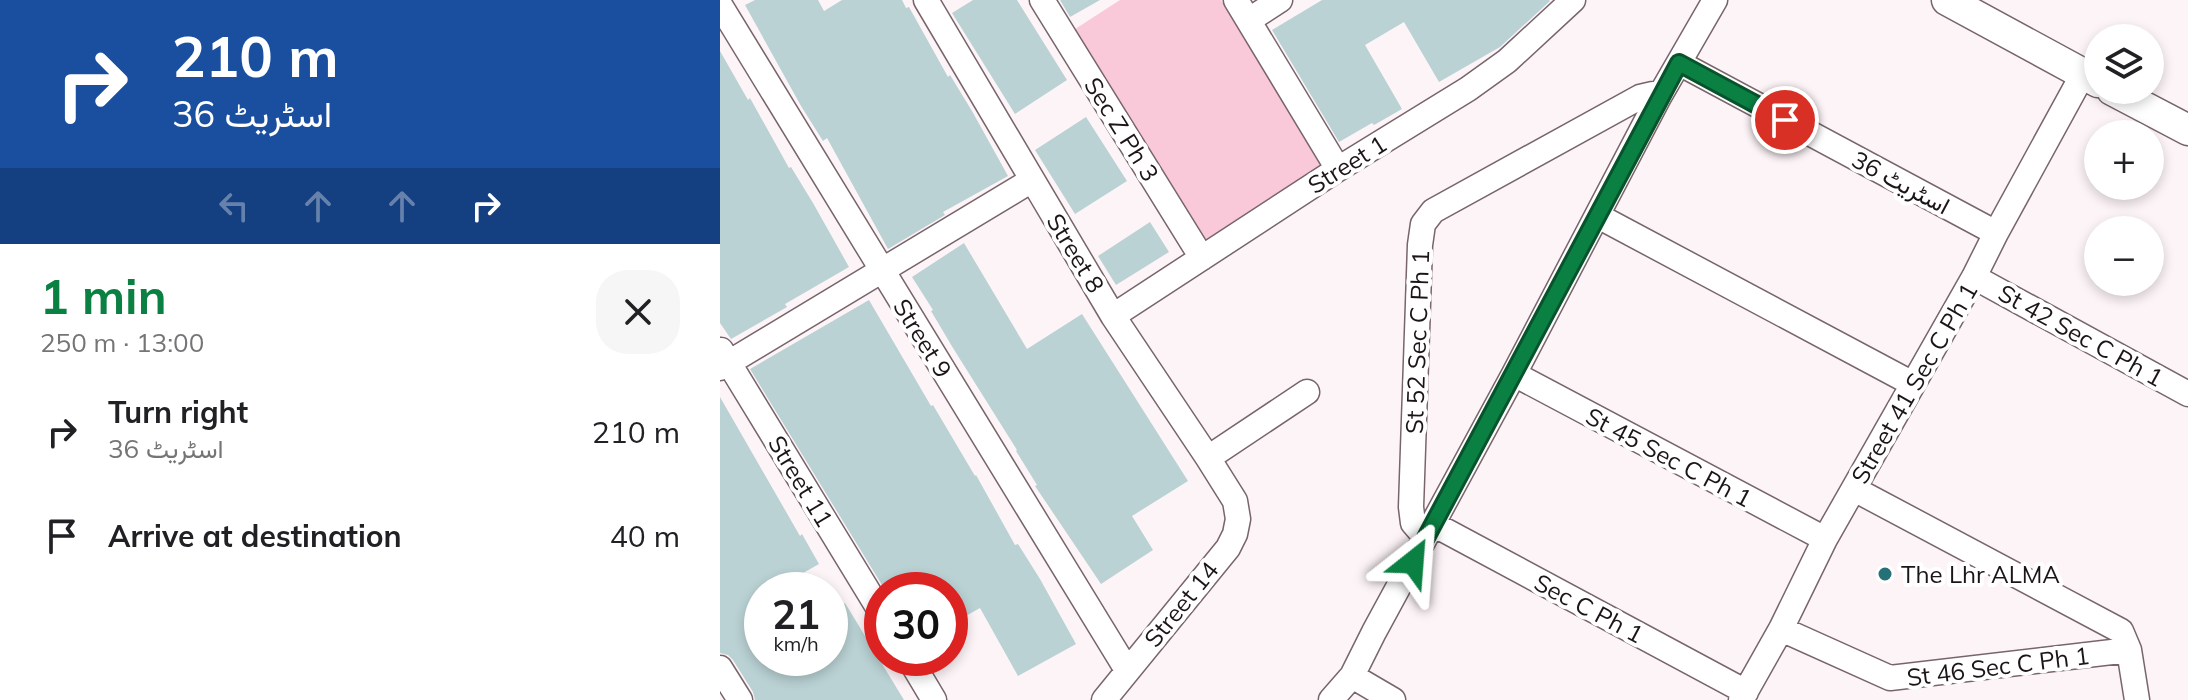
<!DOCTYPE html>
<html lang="en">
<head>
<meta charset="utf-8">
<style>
  body { margin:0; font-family:Mulish,Vazirmatn,sans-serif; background:#f6f6f6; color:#202124; height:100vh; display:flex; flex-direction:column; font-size:30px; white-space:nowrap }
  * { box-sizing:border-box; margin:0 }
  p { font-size:26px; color:#757577 }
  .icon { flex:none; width:44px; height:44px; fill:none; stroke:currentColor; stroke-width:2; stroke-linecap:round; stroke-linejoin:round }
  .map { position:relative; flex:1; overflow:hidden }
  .side { display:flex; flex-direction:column; background:#fff; width:720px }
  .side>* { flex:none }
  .guide { background:#1a4fa0; color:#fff; overflow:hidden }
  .buttons { position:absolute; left:1364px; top:24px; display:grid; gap:16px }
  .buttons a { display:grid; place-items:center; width:80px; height:80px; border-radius:50%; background:#fff; box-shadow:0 4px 12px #0003; font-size:40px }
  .speed { position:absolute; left:24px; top:572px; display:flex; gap:16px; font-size:40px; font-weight:700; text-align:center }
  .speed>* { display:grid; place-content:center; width:104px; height:104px; border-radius:50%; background:#fff; box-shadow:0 4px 12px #0003; line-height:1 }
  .speed small { font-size:20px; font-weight:400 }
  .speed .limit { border:12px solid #d22; background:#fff; color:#111 }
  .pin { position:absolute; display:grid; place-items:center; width:68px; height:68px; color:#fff; margin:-34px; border:4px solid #fff; border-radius:50%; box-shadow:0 2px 8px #0007 }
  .me { position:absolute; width:88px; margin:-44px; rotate:28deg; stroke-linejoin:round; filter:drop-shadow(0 0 6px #0008) }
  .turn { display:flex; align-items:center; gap:28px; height:168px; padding:0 40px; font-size:36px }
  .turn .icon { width:104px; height:104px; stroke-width:2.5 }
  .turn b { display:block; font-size:56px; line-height:68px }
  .lanes { display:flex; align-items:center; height:76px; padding:0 40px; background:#0003; justify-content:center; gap:40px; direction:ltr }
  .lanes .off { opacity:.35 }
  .round { display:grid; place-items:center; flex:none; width:84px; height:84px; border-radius:32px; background:#f6f6f6 }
  .overview { display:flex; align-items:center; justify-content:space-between; height:136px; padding:0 40px }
  h1 { font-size:48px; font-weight:700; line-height:60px; color:#0b8043 }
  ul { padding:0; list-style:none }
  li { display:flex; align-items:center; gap:24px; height:104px; padding:0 40px }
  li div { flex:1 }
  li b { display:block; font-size:30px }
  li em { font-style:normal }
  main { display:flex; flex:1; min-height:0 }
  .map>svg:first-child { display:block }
  .green { fill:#f9c8d9 }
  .building { fill:#bad2d4 }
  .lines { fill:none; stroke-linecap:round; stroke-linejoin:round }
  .minor-casing { stroke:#78656c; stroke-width:27 }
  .major-casing { stroke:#78656c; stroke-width:33 }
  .minor { stroke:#fff; stroke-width:24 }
  .major { stroke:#fff; stroke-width:30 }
  .route-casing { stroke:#07532c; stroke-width:20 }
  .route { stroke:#0b8043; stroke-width:14 }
  .poi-dot { fill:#267078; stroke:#fff; stroke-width:3 }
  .labels { text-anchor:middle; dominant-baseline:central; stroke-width:8; stroke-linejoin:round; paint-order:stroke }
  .street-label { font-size:24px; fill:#1c1518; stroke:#fff }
  .poi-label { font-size:24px; fill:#1c1518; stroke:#fff; text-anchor:start }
</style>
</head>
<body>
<main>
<section class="side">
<div class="guide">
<div class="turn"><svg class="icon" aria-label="right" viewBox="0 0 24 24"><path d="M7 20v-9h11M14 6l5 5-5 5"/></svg><div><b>210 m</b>اسٹریٹ 36</div></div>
<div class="lanes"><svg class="icon off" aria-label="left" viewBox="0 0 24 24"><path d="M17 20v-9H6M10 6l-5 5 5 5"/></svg><svg class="icon off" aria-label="ahead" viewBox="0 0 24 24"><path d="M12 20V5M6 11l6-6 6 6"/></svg><svg class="icon off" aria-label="ahead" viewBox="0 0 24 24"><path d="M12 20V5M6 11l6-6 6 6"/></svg><svg class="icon" aria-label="right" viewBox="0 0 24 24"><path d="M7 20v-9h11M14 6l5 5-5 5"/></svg></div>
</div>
<div class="overview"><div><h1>1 min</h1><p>250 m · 13:00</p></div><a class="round"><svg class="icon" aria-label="close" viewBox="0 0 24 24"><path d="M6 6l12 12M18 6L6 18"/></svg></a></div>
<ul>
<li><svg class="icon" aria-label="right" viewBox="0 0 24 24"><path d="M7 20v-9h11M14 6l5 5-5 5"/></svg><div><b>Turn right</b><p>اسٹریٹ 36</p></div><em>210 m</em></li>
<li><svg class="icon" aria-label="arrive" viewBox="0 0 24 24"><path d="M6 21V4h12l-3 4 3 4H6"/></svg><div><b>Arrive at destination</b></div><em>40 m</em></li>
</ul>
</section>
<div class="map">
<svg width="1468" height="700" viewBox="0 0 1468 700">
  <rect width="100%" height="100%" fill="#fdf4f7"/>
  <path class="green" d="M 400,0 L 501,0 L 601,165 L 479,244 L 349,33 Z"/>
  <path class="building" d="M 35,0 L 98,0 L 104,11 L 122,0 L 182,0 L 186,8 L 189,7 L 228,77 L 230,75 L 252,111 L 288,176 L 223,212 L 225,215 L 168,249 L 107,138 L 103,141 L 81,106 L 25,5 Z
    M 253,0 L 297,0 L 347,80 L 295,114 L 232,13 Z
    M 340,0 L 380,0 L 350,17 Z
    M 602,0 L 829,0 L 830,1 L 780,47 L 719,82 L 684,22 L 645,45 L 682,109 L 654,125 L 652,123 L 619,142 L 552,30 Z
    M 0,51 L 28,100 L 30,98 L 69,168 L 71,167 L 93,203 L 129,267 L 65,304 L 67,307 L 11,339 L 0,323 Z
    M 366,117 L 407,181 L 355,214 L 315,150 Z
    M 430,222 L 449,252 L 396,285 L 378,256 Z
    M 244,243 L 307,349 L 362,314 L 468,481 L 412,516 L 433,550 L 381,584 L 315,486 L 317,485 L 296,451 L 297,450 L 233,348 L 211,311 L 213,310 L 192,277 Z
    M 149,300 L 211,406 L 213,405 L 255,476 L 256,475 L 295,545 L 298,544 L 320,579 L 356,644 L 298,676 L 260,608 L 230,625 L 230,590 L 165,590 L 30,369 Z
    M 0,397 L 80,536 L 82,534 L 99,564 L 53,590 L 42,590 L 42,658 L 110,658 L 110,611 L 125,603 L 184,700 L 35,700 L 33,692 L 13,660 L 8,655 L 0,653 Z"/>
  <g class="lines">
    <g class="minor-casing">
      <path id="minor" d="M 206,0 L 393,316 L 488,458 L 515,501 L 518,519 L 515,534 L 508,548 L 384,700
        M 322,0 L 482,258
        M 516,0 L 618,169
        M 0,5 L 407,670
        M 529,20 L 560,0
        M 959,63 L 1276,233
        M 878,216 L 1193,384
        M 1254,277 L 1468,394
        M 393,316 L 618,169 L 748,89 L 787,61 L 853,0
        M 1,350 L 162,614
        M 0,368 L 312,180
        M 794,374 L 1105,539
        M 488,458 L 587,392
        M 1134,489 L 1401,631 L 1409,650 L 1417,700
        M 713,524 L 1026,692
        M 705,537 L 693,523 L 691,507 L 700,245 L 703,224 L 713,211 L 920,97 L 933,94 L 939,97
        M 1061,629 L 1170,678 L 1409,650
        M 189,658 L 214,700
        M 0,668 L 20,700
        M 632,676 L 673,700
        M 611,700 L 632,676 L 654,632 L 794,374 L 939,97 L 995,0
        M 1021,700 L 1061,629 L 1105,539 L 1254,277 L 1276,233 L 1363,74"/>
    </g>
    <g class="major-casing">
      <path id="major" d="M 1227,0 L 1378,82
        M 1392,90 L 1468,130"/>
    </g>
    <use href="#minor" class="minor"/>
    <use href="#major" class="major"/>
  </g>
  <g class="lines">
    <g class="route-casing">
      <path id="route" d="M 693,562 L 959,63 L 1065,120"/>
    </g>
    <use href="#route" class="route"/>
  </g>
  <circle class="poi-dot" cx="1165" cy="574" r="8"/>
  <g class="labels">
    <g class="street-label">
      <text transform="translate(402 129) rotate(58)">Sec Z Ph 3</text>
      <text transform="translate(627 164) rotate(-32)">Street 1</text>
      <text transform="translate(1181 182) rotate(28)">اسٹریٹ 36</text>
      <text transform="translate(356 253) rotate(59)">Street 8</text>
      <text transform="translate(1361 335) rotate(29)">St 42 Sec C Ph 1</text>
      <text transform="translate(203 338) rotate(58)">Street 9</text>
      <text transform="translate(697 342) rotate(-88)">St 52 Sec C Ph 1</text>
      <text transform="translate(1194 383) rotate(-60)">Street 41 Sec C Ph 1</text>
      <text transform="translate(949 457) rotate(28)">St 45 Sec C Ph 1</text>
      <text transform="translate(81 481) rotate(59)">Street 11</text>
      <text transform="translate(461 604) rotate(-51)">Street 14</text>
      <text transform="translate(869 608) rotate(28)">Sec C Ph 1</text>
      <text transform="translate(1278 666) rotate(-7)">St 46 Sec C Ph 1</text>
    </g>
    <g class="poi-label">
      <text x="1181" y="574">The Lhr ALMA</text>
    </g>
  </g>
</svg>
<div class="buttons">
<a><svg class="icon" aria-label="layers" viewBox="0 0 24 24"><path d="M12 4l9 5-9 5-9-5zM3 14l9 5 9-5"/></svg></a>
<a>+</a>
<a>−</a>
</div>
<div class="speed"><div>21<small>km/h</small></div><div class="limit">30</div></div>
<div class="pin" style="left:1065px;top:120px;background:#d93025"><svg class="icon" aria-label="arrive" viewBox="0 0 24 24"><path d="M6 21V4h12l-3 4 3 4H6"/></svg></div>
<svg class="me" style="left:693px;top:562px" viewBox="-20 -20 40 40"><path d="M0-17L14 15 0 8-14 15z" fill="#0b8043" stroke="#fff" stroke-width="4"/></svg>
</div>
</main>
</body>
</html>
